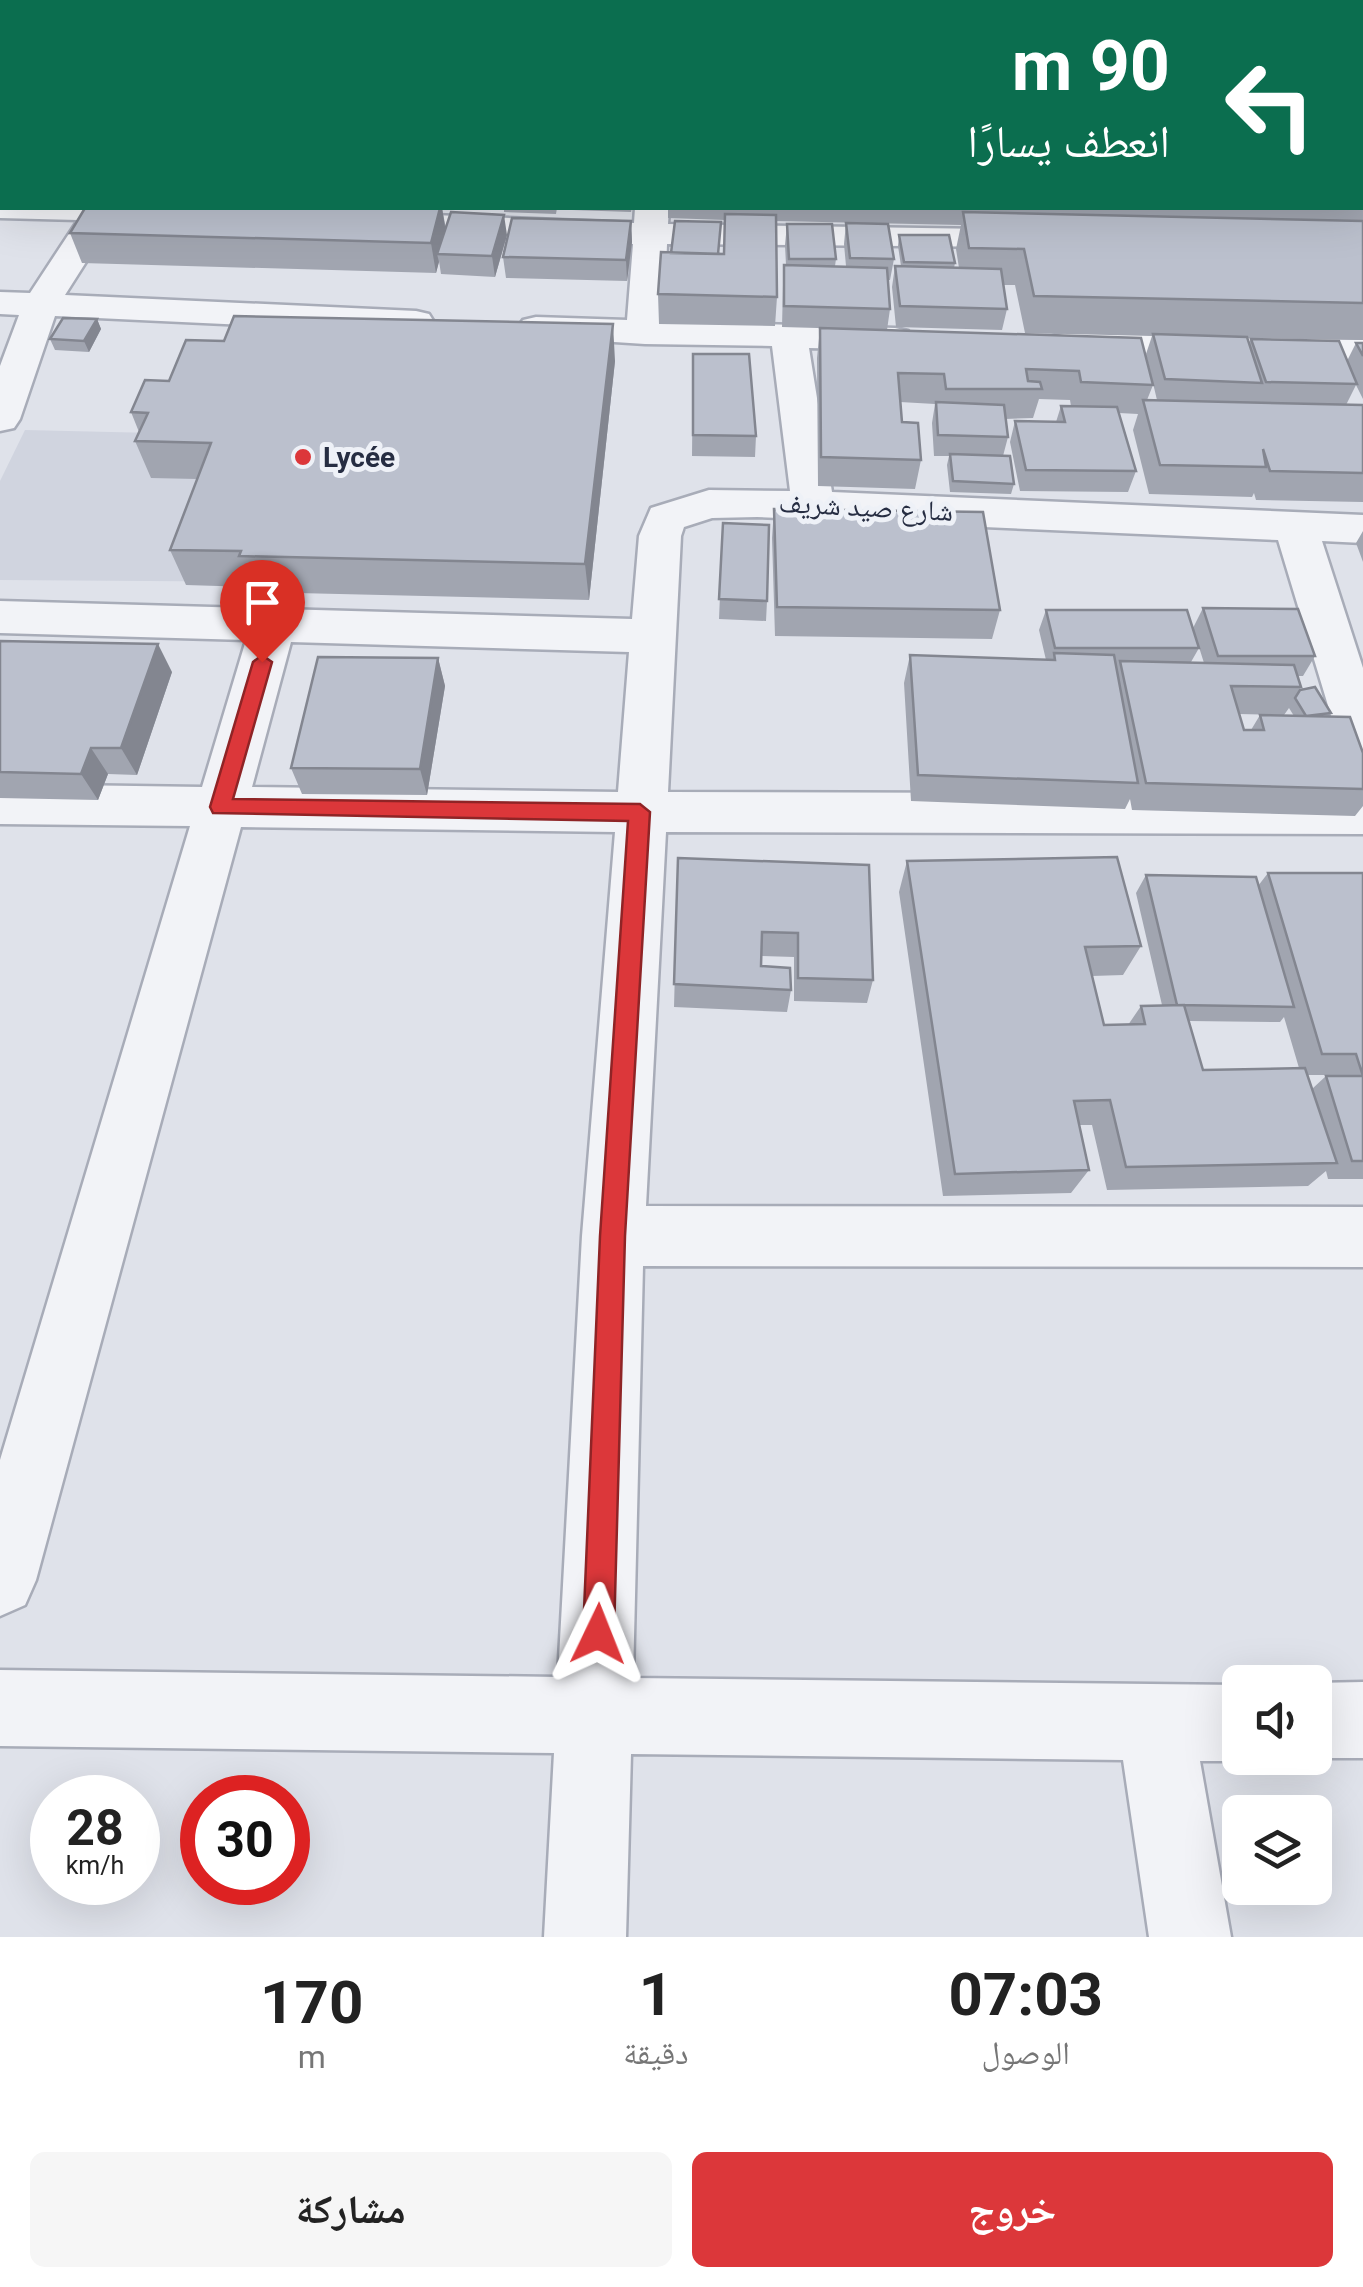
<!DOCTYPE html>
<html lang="ar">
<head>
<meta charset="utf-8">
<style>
  body { margin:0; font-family:Roboto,"Noto Naskh Arabic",sans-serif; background:#f6f6f6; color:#222; direction:rtl; height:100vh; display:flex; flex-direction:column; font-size:38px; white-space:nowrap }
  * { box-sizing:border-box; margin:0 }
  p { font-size:32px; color:#767676 }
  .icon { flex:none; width:55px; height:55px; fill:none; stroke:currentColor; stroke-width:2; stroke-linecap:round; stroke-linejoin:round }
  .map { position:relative; height:1937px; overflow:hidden; direction:ltr }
  .sheet { display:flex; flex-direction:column; background:#fff; flex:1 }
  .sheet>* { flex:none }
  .banner { position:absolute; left:0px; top:0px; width:1365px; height:210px; box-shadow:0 10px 40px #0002; direction:rtl; background:#0b6e4f; color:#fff; overflow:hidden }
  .tools { position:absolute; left:1222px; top:1665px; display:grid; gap:20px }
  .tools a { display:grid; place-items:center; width:110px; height:110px; border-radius:15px; background:#fff; box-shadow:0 10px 40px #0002; font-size:50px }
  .speed { position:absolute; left:30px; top:1775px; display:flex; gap:20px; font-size:50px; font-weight:700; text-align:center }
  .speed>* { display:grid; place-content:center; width:130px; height:130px; border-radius:50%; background:#fff; box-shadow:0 10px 40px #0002; line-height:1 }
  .speed small { font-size:25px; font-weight:400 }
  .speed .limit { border:15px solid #d22; background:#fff; color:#111 }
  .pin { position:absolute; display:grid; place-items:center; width:85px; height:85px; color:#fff; margin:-102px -42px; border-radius:50% 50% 50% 0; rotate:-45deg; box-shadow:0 0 10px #0007 }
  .pin .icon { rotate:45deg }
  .me { position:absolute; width:110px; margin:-55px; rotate:2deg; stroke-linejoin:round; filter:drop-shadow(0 0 8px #0008) }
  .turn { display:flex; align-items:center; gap:35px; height:210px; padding:0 30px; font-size:45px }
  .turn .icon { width:130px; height:130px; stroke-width:2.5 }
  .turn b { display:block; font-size:70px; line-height:85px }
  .eta { display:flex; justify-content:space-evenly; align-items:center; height:170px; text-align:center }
  .eta b { font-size:60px; font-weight:700; line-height:70px }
  .primary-button { display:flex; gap:20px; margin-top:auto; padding:20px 30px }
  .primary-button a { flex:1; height:115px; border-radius:15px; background:#dc373a; color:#fff; font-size:40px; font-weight:700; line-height:115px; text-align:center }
  .primary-button a+a { background:#f6f6f6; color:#222 }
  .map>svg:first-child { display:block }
  .built { fill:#d0d4df }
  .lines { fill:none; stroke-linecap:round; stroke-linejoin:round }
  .street-casing { stroke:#a8acb8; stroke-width:5 }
  .street { fill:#f2f3f7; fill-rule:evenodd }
  .wall { fill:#a1a5b0; fill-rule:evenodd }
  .shaded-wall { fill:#838690 }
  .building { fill:#bbc0cd; stroke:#838690; stroke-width:2.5 }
  .route { fill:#dc373a; stroke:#8f2426; stroke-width:2.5 }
  .poi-dot { fill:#dc373a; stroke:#eef1f7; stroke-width:4 }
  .labels { text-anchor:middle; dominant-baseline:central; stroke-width:10; stroke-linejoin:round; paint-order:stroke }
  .far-poi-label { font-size:28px; font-weight:bold; fill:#262d42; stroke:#eef1f7; text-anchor:start }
  .far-street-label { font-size:28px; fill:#262d42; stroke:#eef1f7 }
</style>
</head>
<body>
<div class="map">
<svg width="1363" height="1937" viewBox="0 0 1363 1937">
  <rect width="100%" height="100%" fill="#dfe2ea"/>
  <path class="built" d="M 25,430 L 154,433 L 585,584 L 0,580 L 0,481 Z"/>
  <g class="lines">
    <g class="street-casing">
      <path id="street" d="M 898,0 L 926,0 L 927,2 L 899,2 Z
        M 0,106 L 2,106 L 2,124 L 0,124 Z
        M 0,198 L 2,208 L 171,208 L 174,212 L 169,219 L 112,221 L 65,295 L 416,311 L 429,314 L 434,322 L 429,330 L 416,333 L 55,316 L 20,419 L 14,428 L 0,431 L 0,366 L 19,315 L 0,314 L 0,292 L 30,293 L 78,220 L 0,218 Z
        M 635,208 L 669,208 L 668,224 L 1043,230 L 1048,237 L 1043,244 L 1031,247 L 667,244 L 664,321 L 895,328 L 908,331 L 914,339 L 908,347 L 895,350 L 809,348 L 832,492 L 1363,515 L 1363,543 L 1322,541 L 1363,668 L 1363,760 L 1346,755 L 1339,742 L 1278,540 L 757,517 L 712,518 L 684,527 L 681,536 L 668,792 L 1363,794 L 1363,834 L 666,832 L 646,1206 L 1363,1207 L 1363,1267 L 643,1266 L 633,1678 L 1240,1685 L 1240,1758 L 1249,1758 L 1240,1761 L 1200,1761 L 1231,1937 L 1149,1937 L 1123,1760 L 631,1754 L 626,1937 L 544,1937 L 554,1753 L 0,1746 L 0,1670 L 558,1677 L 582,1236 L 615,832 L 241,827 L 36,1580 L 25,1605 L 0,1616 L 0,1460 L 190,826 L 0,824 L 0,784 L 202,787 L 246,640 L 0,633 L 0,601 L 632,619 L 639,536 L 651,508 L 709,490 L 790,491 L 772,346 L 645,344 L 523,336 L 517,328 L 523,320 L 536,317 L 627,320 L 633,244 L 433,235 L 421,232 L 416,225 L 421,218 L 433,215 L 634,223 ZM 291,642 L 629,652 L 618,792 L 252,787 Z
        M 1066,333 L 1363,340 L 1363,362 L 1053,352 L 1047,344 L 1053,336 Z
        M 1363,1682 L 1363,1758 L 1311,1758 L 1315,1758 L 1315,1683 Z"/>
    </g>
    <use href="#street" class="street"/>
  </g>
  <path class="wall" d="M 0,0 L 441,0 L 441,2 L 2,2 L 2,108 L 0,108 Z
    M 0,117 L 2,117 L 2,194 L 0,194 Z
    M 1363,126 L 1363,340 L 1247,338 L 1249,343 L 1251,339 L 1347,361 L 1356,343 L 1363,343 L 1363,399 L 1356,385 L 1346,405 L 1363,405 L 1363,502 L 1256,500 L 1254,493 L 1252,497 L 1149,494 L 1133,430 L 1138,414 L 1119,413 L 1136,471 L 1128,492 L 1020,491 L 1010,442 L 1015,421 L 1056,422 L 1061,406 L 1071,406 L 1070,400 L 1039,399 L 1033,418 L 1005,419 L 1008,437 L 1003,456 L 1014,484 L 1011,494 L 950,492 L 947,465 L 949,456 L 934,456 L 932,423 L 935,404 L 900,402 L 902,422 L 921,460 L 915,489 L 818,486 L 817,358 L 820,328 L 1141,338 L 1153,385 L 1147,400 L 1157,400 L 1146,354 L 1152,336 L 1025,333 L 1015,285 L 1004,285 L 1007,309 L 1002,330 L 896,327 L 892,287 L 895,266 L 901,266 L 898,246 L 899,235 L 955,263 L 954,268 L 959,268 L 956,249 L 961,225 L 776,221 L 777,297 L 775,326 L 659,324 L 658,294 L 720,254 L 724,254 L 725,220 L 668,218 L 668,208 L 1362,208 Z
    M 85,208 L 442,208 L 446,229 L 507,235 L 495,277 L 441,274 L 439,261 L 436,273 L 82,263 L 70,233 Z
    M 504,208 L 557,208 L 556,214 L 504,212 Z
    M 571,208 L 632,208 L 631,212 L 572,210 Z
    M 631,221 L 632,242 L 627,281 L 506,278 L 503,257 Z
    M 846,223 L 894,259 L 890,280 L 888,280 L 890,309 L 887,330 L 782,327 L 783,285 L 784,265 L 786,265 L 785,245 L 787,224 L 836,259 L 835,266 L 846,266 L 844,244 Z
    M 97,319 L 101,329 L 89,352 L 55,350 L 50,339 Z
    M 693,354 L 756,436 L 755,457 L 692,456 Z
    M 615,361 L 589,600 L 253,592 L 251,587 L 186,585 L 170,550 L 197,479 L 151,478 L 135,441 L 139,432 L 131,412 L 169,381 Z
    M 774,509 L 1000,610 L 992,639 L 775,636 L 772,538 Z
    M 723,523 L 767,601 L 766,621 L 719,619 Z
    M 1363,531 L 1363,562 L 1356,543 Z
    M 1203,608 L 1315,656 L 1303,676 L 1297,676 L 1301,687 L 1300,690 L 1331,713 L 1329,716 L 1363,753 L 1363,806 L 1355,816 L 1132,810 L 1130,799 L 1125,809 L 911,801 L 904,683 L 910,655 L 1046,660 L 1039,630 L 1046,610 L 1199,648 L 1191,662 L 1204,663 L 1193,628 ZM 1289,708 L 1294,716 L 1260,715 L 1251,730 L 1244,730 L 1239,714 L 1284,715 Z
    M 0,641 L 172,672 L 137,775 L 108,774 L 98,800 L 0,798 Z
    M 438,658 L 445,686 L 427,795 L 302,794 L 291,768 Z
    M 678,858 L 873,980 L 867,1003 L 794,1001 L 794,957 L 761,956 L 761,966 L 791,990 L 787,1012 L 674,1007 Z
    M 907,861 L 1141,946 L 1123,975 L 1092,976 L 1104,1025 L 1128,1025 L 1141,1006 L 1162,1005 L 1136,893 L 1146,875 L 1258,886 L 1268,873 L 1363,873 L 1363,1179 L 1328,1179 L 1326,1171 L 1308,1186 L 1107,1190 L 1092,1125 L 1079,1125 L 1089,1170 L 1071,1193 L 943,1196 L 899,892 ZM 1284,1017 L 1299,1068 L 1203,1070 L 1189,1021 L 1280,1022 ZM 1308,1075 L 1334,1075 L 1334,1076 L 1326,1076 L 1312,1089 Z"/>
  <path class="shaded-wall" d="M 424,0 L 441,0 L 441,2 L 423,2 Z
    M 0,138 L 2,143 L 2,173 L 0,167 Z
    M 440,208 L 442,208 L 446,233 L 437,254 L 439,262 L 436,273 L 431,243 Z
    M 504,215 L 507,235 L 495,277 L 492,256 Z
    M 631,221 L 632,242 L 627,281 L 626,260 Z
    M 97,319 L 101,329 L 89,352 L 84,341 Z
    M 613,324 L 615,361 L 589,600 L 585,564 Z
    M 158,644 L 172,672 L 137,775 L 121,748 Z
    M 438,658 L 445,686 L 427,795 L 420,769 Z
    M 91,748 L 108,774 L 98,800 L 81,774 Z"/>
  <path class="building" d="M 315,0 L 424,0 L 423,2 Z
    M 937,0 L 1190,0 L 1191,2 L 937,2 Z
    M 0,14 L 2,14 L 2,36 L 0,36 Z
    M 0,41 L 2,41 L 2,72 L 0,72 Z
    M 0,117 L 2,117 L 2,140 L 0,138 Z
    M 85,208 L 440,208 L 431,243 L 70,233 Z
    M 451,212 L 504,215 L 492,256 L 437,254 Z
    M 963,212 L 1363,221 L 1363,303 L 1034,296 L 1024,249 L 969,248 Z
    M 725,214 L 776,215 L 777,297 L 658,294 L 661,252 L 724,254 Z
    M 512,218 L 631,221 L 626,260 L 503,257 Z
    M 675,221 L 721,222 L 718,254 L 671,253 Z
    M 846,223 L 888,224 L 894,259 L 850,258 Z
    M 787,224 L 832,224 L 836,259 L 789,259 Z
    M 899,235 L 949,235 L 955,263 L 904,262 Z
    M 784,265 L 887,268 L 890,309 L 784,306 Z
    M 895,266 L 1001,269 L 1007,309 L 900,306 Z
    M 234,316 L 613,324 L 585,564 L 239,556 L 241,551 L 170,550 L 211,443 L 135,441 L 148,413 L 131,412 L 145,380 L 169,381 L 186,340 L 224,341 Z
    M 63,318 L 97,319 L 84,341 L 50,339 Z
    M 820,328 L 1141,338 L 1153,385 L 1081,382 L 1079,371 L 1026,369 L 1028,381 L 1040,382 L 1042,389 L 946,389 L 944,374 L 898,373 L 902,422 L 918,423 L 921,460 L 821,457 Z
    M 1153,334 L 1247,337 L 1262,383 L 1165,379 Z
    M 1251,339 L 1339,341 L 1357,384 L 1266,382 Z
    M 1356,343 L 1363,343 L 1363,356 Z
    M 693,354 L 749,354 L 756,436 L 693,435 Z
    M 1143,400 L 1363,405 L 1363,473 L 1270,471 L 1263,449 L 1266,467 L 1160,465 Z
    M 936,402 L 1004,405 L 1008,437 L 938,435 Z
    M 1061,406 L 1117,407 L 1136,471 L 1026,470 L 1015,421 L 1065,422 Z
    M 950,454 L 1010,456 L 1014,484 L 953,481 Z
    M 774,509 L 983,512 L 1000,610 L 777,607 Z
    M 723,523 L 769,525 L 767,601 L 719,599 Z
    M 1203,608 L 1298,609 L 1315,656 L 1218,656 Z
    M 1046,610 L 1187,610 L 1199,648 L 1055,648 Z
    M 0,641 L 158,644 L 121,748 L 91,748 L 81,774 L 0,772 Z
    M 1054,653 L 1114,655 L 1138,783 L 918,775 L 910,655 L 1055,660 Z
    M 318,657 L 438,658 L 420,769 L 291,768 Z
    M 1120,661 L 1294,665 L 1301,687 L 1231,686 L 1244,730 L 1264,730 L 1260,715 L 1350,717 L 1363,753 L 1363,789 L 1146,783 Z
    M 1315,687 L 1331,713 L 1306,716 L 1295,698 L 1300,690 Z
    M 1117,857 L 1141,946 L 1085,947 L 1104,1025 L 1145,1024 L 1141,1006 L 1184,1005 L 1203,1070 L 1305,1068 L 1337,1163 L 1126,1167 L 1110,1100 L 1074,1101 L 1089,1170 L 955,1174 L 907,861 Z
    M 678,858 L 869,865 L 873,980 L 798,978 L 798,933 L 762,932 L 761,966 L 790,968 L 791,990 L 674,984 Z
    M 1268,873 L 1363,873 L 1363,1161 L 1352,1161 L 1326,1076 L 1363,1076 L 1356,1054 L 1322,1054 Z
    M 1146,875 L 1256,877 L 1294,1007 L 1177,1005 Z"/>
  <path class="route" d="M 262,655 L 272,662 L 233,799 L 640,804 L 650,812 L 625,1236 L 614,1634 L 609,1645 L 598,1649 L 588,1645 L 583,1634 L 600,1236 L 628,821 L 213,813 L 210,807 L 253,662 Z"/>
  <circle class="poi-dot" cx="303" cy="457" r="10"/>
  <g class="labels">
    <g class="far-poi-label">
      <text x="323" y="457">Lycée</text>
    </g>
    <g class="far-street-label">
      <text transform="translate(866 507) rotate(3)">شارع صيد شريف</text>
    </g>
  </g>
</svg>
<div class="tools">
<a><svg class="icon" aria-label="sound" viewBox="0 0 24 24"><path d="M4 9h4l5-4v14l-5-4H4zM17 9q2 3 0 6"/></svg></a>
<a><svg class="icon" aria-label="layers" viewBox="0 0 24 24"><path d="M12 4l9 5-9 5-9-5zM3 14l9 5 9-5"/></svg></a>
</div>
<div class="speed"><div>28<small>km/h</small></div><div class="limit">30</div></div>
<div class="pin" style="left:262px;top:662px;background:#d93025"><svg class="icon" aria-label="arrive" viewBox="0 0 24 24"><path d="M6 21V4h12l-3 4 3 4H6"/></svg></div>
<svg class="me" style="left:598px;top:1634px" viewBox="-20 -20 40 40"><path d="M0-17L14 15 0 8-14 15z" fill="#dc373a" stroke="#fff" stroke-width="4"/></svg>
<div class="banner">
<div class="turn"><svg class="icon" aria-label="left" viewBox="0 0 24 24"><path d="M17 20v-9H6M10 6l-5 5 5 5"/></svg><div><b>90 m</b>انعطف يسارًا</div></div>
</div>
</div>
<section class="sheet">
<div class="eta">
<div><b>07:03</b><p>الوصول</p></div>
<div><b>1</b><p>دقيقة</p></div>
<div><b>170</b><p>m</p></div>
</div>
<div class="primary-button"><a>خروج</a><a>مشاركة</a></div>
</section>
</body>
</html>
